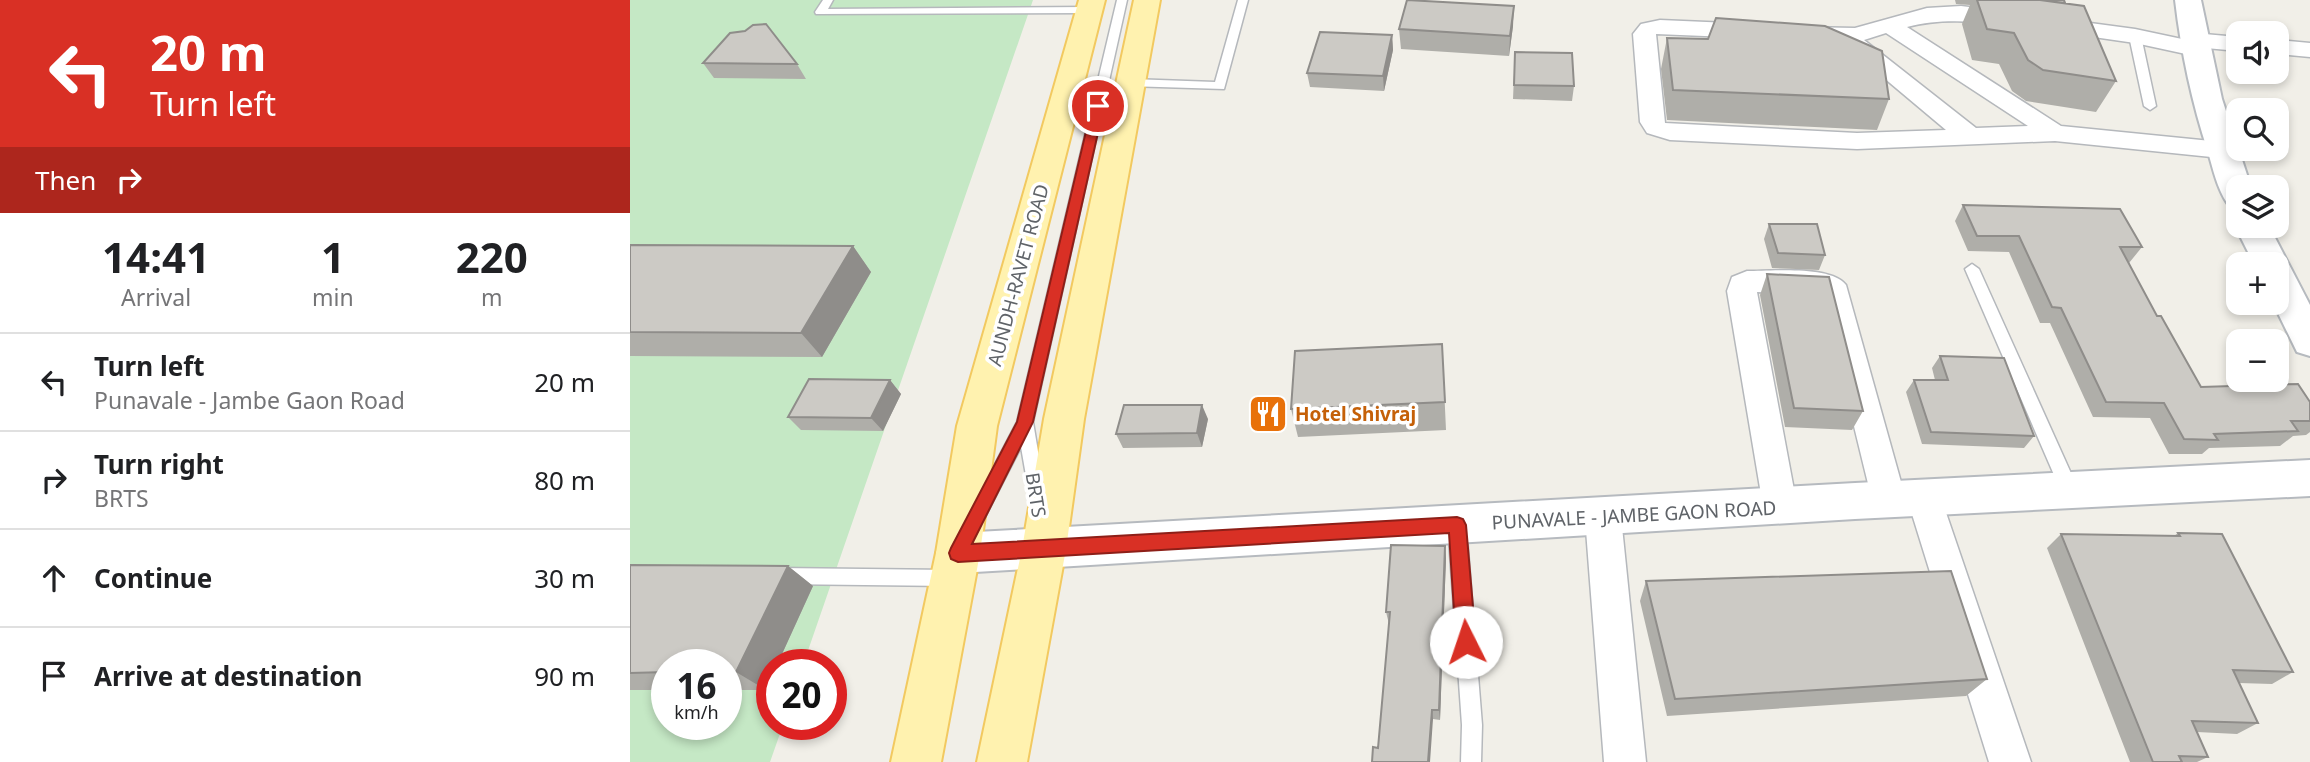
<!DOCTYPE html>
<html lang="en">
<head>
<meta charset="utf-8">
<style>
  body { margin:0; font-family:"Noto Sans",sans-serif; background:#f2f2f2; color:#202124; height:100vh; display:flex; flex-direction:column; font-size:26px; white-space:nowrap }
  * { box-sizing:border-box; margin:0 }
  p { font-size:23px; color:#757577 }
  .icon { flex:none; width:38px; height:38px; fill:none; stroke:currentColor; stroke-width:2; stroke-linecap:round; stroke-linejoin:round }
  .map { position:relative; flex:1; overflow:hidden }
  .sheet { display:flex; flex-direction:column; background:#fff; width:630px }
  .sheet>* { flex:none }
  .guide { background:#d93025; color:#fff; overflow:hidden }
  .controls { position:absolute; left:1596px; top:21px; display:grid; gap:14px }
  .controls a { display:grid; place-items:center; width:63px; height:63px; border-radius:14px; background:#fff; box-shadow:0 4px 10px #0003; font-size:35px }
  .speed { position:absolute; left:21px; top:649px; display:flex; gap:14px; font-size:35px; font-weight:700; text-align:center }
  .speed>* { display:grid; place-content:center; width:91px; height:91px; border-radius:50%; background:#fff; box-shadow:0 4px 10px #0003; line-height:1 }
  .speed small { font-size:18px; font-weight:400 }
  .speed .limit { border:10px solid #d22; background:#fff; color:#111 }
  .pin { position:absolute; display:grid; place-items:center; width:60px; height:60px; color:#fff; margin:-30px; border:4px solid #fff; border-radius:50%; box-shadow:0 2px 7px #0007 }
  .me { position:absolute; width:77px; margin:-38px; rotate:356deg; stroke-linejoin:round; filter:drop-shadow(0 0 5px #0008) }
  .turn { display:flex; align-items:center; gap:24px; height:147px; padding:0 35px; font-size:32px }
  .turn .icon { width:91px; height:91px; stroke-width:2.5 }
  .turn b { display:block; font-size:49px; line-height:60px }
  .then { display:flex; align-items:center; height:66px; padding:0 35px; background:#0003; gap:14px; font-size:26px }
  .eta { display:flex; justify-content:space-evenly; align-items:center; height:119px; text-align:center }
  .eta b { font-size:42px; font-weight:700; line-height:49px }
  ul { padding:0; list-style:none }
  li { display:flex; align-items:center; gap:21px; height:98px; padding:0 35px; border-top:2px solid #e0e0e0 }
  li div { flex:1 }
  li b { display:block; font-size:26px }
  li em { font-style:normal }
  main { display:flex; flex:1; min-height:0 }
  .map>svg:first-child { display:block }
  .green { fill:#c5e8c5; fill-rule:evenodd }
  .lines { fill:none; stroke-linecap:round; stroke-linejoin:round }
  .lane-casing { stroke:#b5b8bc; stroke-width:3 }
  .street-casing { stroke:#b5b8bc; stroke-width:3 }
  .secondary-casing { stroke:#b6babf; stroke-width:4 }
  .primary-casing { stroke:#f2c960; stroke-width:4 }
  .lane { fill:#fff; fill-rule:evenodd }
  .street { fill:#fff; fill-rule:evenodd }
  .secondary { fill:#fff; fill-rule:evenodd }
  .primary { fill:#fff2af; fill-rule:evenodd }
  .wall { fill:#afaea9 }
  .shaded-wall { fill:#8f8d8a }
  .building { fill:#cccac5; stroke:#8f8d8a; stroke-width:2 }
  .route { fill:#d93025; stroke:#8d1f18; stroke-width:2 }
  .labels { text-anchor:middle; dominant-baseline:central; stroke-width:7; stroke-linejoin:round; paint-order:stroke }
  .street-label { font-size:19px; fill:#5f6368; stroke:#fff }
  .food-label { font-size:19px; font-weight:bold; fill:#c56008; stroke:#fff; text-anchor:start }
</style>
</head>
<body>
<main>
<section class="sheet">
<div class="guide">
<div class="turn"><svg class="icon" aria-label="left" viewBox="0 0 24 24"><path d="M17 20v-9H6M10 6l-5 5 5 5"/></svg><div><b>20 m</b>Turn left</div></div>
<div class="then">Then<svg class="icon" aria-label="right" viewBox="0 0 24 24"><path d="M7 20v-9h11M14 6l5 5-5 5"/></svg></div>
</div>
<div class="eta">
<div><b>14:41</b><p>Arrival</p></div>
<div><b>1</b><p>min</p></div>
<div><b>220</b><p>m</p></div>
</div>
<ul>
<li><svg class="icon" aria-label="left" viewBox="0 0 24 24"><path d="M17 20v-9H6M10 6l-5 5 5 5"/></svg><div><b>Turn left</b><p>Punavale - Jambe Gaon Road</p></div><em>20 m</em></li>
<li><svg class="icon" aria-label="right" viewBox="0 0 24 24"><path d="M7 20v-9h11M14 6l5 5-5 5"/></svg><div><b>Turn right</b><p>BRTS</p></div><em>80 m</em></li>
<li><svg class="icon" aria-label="ahead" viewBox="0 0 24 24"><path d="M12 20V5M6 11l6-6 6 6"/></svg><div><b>Continue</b></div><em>30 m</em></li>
<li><svg class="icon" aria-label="arrive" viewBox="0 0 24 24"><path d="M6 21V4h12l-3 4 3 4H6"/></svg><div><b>Arrive at destination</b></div><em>90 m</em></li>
</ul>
</section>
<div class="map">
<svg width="1680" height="762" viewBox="0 0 1680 762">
  <rect width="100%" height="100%" fill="#f1efe8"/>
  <path class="green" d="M 0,0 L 403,0 L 173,665 L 142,665 L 142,724 L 153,725 L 140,762 L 0,762 ZM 37,665 L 96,665 L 96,724 L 37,724 Z"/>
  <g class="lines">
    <g class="lane-casing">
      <path id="lane" d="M 193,0 L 203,0 L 198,9 L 459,7 L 464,10 L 459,13 L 186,14 L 185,12 Z
        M 487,0 L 497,0 L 403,422 L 416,499 L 413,504 L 407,506 L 401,504 L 391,447 L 354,519 L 348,522 L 342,519 L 339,514 L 387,422 Z
        M 608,0 L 618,0 L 594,89 L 497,86 L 497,80 L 501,79 L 585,82 Z
        M 1505,33 L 1511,36 L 1526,106 L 1520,110 L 1514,106 L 1499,36 Z
        M 1342,264 L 1349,269 L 1449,491 L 1446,496 L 1440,498 L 1434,496 L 1431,491 L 1335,269 Z
        M 827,517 L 833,519 L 836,525 L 852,725 L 851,762 L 831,762 L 832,725 L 818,525 L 821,519 Z
        M 149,568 L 320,570 L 326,572 L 329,578 L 326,584 L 320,586 L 149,584 L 143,582 L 140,576 L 143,570 Z"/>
    </g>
    <g class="street-casing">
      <path id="street" d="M 1331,6 L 1379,12 L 1387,14 L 1390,19 L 1387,24 L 1379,26 C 1343,21 1312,18 1277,27 L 1431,126 L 1591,142 L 1600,144 L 1604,150 L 1600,156 L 1591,158 L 1425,141 L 1227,149 L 1040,140 L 1017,133 L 1010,122 L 1003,34 L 1011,24 L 1030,20 L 1123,24 L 1131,26 L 1134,31 L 1131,36 L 1123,38 L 1026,34 L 1035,123 L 1227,133 L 1316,130 L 1210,41 L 1167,39 L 1164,34 L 1167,29 L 1175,27 L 1225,28 L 1297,8 ZM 1256,33 L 1398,126 L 1346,128 L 1234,40 Z
        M 1423,18 L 1505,29 L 1552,39 L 1555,35 L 1563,33 L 1608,37 L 1608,51 L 1576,48 L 1573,54 L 1565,56 L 1505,43 L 1415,30 L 1412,25 L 1415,20 Z
        M 1647,40 L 1680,43 L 1680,57 L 1647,54 Z
        M 1117,271 C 1142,271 1201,265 1216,285 L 1276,500 L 1271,511 L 1259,515 L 1247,511 L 1242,500 L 1192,295 L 1127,292 L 1167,506 L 1162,517 L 1150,521 L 1138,517 L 1133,506 L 1097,291 L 1102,277 Z
        M 1294,483 L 1306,487 L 1311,498 L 1401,762 L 1359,762 L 1277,498 L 1282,487 Z
        M 973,502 L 985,506 L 991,517 L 1016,762 L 974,762 L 955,517 L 961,506 Z"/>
    </g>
    <g class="secondary-casing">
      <path id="secondary" d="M 1545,0 L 1571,0 L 1592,99 L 1621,187 L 1608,187 L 1608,206 L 1597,203 C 1587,188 1583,169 1578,152 C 1562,103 1551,52 1545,0 Z
        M 1608,221 L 1608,226 L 1639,226 L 1680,305 L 1680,356 L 1667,352 L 1643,303 L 1647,303 L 1647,264 L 1624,264 L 1605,226 Z
        M 1680,460 L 1680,496 L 1225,519 L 328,573 L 312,567 L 306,553 L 312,539 L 328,533 L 1225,483 Z"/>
    </g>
    <g class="primary-casing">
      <path id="primary" d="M 449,0 L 475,0 L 367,426 L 350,553 L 311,762 L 261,762 L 306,553 L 327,426 Z
        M 504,0 L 530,0 L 454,419 L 436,549 L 397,762 L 347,762 L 392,549 L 414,419 Z"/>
    </g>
    <use href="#lane" class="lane"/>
    <use href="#street" class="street"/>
    <use href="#secondary" class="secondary"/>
    <use href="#primary" class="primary"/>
  </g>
  <path class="wall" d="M 1325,0 L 1434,0 L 1486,81 L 1466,112 L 1396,101 L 1382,91 L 1369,64 L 1342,60 L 1332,24 L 1340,5 L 1326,4 Z
    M 883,26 L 879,56 L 771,49 L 769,29 Z
    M 762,35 L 763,50 L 754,91 L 680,87 L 677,73 Z
    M 1037,38 L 1078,39 L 1259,99 L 1247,130 L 1037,120 L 1031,69 Z
    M 885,52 L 944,86 L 942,101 L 883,99 Z
    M 73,63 L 167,64 L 176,79 L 84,78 Z
    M 1333,205 L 1512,247 L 1499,263 L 1527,316 L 1571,387 L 1680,402 L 1680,432 L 1676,435 L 1663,436 L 1650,446 L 1579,448 L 1572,454 L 1539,454 L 1520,418 L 1463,417 L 1420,323 L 1410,323 L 1379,252 L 1338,251 L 1325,221 Z
    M 1139,224 L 1195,255 L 1189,270 L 1142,268 L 1134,239 Z
    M 0,245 L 223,246 L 241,272 L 192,357 L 0,356 Z
    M 1137,274 L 1233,411 L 1222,430 L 1155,427 L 1130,295 Z
    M 812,344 L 816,430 L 668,437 L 661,409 Z
    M 1310,356 L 1404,436 L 1394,448 L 1292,444 L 1276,392 L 1284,380 L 1305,380 L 1302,368 Z
    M 260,380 L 271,394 L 253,431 L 171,430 L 158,417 Z
    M 578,419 L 572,447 L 493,448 L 486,434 Z
    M 1548,533 L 1663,672 L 1642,684 L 1609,683 L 1628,723 L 1607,734 L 1567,732 L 1578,757 L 1567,762 L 1500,762 L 1417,548 L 1431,534 L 1544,536 Z
    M 815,546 L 816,558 L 810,720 L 803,719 L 748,748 L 759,624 L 756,612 Z
    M 0,565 L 158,566 L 183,586 L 147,665 L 142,665 L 136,690 L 96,690 L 96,665 L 37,665 L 37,690 L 0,690 Z
    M 1016,581 L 1357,679 L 1336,696 L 1037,716 L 1010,601 Z"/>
  <path class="shaded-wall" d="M 884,6 L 883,26 L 879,56 L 880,36 Z
    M 762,35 L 763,50 L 754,91 L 753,76 Z
    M 223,246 L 241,272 L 192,357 L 171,333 Z
    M 260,380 L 271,394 L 253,431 L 241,418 Z
    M 572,405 L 578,419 L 572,447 L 567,433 Z
    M 815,546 L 816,558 L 810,720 L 809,710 Z
    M 158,566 L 183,586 L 147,665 L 142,665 L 142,677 L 136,690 L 106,672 Z
    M 802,710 L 803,719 L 800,762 L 798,762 Z"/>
  <path class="building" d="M 777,0 L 884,6 L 880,36 L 769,29 Z
    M 1347,0 L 1410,0 L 1454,6 L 1486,81 L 1413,70 L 1398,60 L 1384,33 L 1357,29 Z
    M 1410,0 L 1434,0 L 1435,3 Z
    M 1086,18 L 1195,26 L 1252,51 L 1259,99 L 1043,90 L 1037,38 L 1078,39 Z
    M 136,24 L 167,64 L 73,63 L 100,33 L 115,31 L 123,25 Z
    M 690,32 L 762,35 L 753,76 L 677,73 Z
    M 885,52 L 942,53 L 944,86 L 884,85 Z
    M 1333,205 L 1490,209 L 1512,247 L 1490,247 L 1527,316 L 1531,316 L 1571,387 L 1668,384 L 1680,402 L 1680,421 L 1661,421 L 1668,431 L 1584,434 L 1588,440 L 1554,439 L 1534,403 L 1476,402 L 1431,308 L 1422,307 L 1389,236 L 1347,236 Z
    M 1139,224 L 1187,224 L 1195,255 L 1148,253 Z
    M 0,245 L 223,246 L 171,333 L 0,332 Z
    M 1137,274 L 1199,277 L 1233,411 L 1164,408 Z
    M 812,344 L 815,402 L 661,409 L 665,351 Z
    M 1310,356 L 1374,358 L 1404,436 L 1301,432 L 1284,380 L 1318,380 Z
    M 179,379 L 260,380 L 241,418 L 158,417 Z
    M 494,405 L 572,405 L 567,433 L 486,434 Z
    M 1548,533 L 1592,534 L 1663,672 L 1603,670 L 1628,723 L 1562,721 L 1578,757 L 1549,756 L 1552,762 L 1523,762 L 1431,534 L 1550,536 Z
    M 761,545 L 815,546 L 809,710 L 802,710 L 798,762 L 742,762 L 743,747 L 748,748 L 760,612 L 756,612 Z
    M 0,565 L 158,566 L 106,672 L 96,672 L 96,665 L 37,665 L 37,672 L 0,673 Z
    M 1321,571 L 1357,679 L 1045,699 L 1016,581 Z"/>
  <path class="route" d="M 468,102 L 474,106 L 403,422 L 342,544 L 827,517 L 833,519 L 836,525 L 846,642 L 843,648 L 836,651 L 829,648 L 826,642 L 819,533 L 328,562 L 321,559 L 319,553 L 321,548 L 387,422 L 462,106 Z"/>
  <defs>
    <g id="restaurant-square" transform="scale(2.0125)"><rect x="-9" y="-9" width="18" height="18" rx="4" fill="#e8710a" stroke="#fff"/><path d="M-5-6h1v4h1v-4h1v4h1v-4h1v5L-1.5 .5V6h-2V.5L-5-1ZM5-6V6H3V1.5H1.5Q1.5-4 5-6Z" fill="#fff"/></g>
  </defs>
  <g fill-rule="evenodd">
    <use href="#restaurant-square" x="638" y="414"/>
  </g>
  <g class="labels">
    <g class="street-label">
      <text transform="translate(388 275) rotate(-75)">AUNDH-RAVET ROAD</text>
      <text transform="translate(406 495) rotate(81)">BRTS</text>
      <text transform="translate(1004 515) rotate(-3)">PUNAVALE - JAMBE GAON ROAD</text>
    </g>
    <g class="food-label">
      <text x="665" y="414">Hotel Shivraj</text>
    </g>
  </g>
</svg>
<div class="controls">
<a><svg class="icon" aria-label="sound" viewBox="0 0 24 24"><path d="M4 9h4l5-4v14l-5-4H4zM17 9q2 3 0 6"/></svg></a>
<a><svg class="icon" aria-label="search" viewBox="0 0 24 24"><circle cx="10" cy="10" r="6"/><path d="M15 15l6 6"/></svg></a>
<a><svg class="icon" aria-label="layers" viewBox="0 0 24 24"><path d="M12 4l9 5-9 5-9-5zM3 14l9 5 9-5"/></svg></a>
<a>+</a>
<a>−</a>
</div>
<div class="speed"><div>16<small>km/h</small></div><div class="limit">20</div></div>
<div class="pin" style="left:468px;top:106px;background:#d93025"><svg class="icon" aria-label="arrive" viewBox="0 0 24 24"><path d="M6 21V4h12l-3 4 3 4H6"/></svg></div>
<svg class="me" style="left:836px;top:642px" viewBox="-20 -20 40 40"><circle r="19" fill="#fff"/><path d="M0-13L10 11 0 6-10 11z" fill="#d93025"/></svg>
</div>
</main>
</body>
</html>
